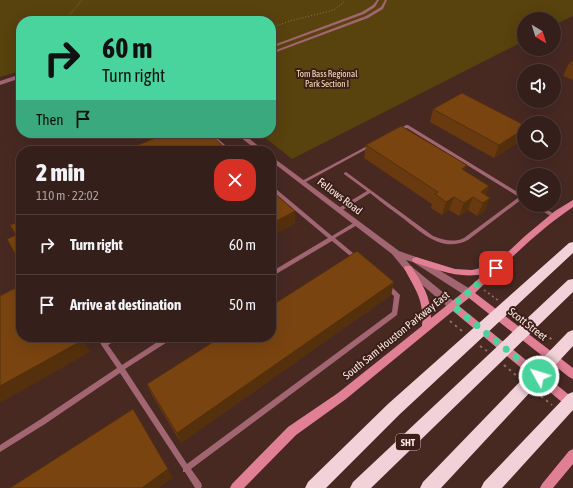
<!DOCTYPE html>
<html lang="en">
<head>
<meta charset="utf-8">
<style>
  body { margin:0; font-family:"Asap Condensed",sans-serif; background:#402c27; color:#f1f3f6; height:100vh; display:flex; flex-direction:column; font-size:15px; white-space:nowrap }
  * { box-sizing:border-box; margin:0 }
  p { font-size:13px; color:#aaa2a2 }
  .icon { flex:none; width:22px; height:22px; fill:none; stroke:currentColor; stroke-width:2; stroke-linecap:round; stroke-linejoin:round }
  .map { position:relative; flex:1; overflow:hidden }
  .drawer { position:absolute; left:16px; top:146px; width:260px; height:196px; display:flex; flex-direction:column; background:#351f1a; border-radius:16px; box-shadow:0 4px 16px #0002,0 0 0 1px #4f3d39 }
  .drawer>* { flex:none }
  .top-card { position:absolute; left:16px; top:16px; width:260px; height:122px; border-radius:16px; box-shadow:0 4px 16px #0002,0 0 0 1px #4f3d39; background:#49d49d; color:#111; overflow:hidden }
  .needle { width:26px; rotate:142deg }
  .buttons { position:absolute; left:517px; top:12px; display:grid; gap:8px }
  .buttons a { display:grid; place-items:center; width:44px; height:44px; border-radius:50%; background:#351f1a; box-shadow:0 4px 16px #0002,0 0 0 1px #4f3d39; font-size:20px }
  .pin { position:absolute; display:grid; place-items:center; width:34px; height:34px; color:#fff; margin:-17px; border-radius:8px; box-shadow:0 2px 6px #0006 }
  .me { position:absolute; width:44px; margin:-22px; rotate:309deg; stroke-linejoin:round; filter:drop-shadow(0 0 3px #0008) }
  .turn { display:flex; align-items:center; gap:14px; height:84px; padding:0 20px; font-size:18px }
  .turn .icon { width:52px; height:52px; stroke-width:2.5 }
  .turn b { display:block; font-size:28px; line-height:34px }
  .then { display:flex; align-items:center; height:38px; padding:0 20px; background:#0003; gap:8px; font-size:15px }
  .round { display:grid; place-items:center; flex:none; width:42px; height:42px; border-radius:16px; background:#402c27 }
  .headline { display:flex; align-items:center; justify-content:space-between; height:68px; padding:0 20px }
  h1 { font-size:24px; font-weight:800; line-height:30px }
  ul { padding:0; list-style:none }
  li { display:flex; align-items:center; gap:12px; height:60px; padding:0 20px; border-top:1px solid #4f3d39 }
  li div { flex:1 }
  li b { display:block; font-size:15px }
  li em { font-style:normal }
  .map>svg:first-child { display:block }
  .green { fill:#58420e }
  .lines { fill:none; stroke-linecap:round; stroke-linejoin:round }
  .path-far2 { stroke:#8c716b; stroke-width:1; stroke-dasharray:1 2; stroke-linecap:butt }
  .path-far1 { stroke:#8c716b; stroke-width:1.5; stroke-dasharray:2 3; stroke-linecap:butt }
  .path { stroke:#8c716b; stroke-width:2; stroke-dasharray:2.5 4; stroke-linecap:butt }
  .service { fill:#a26572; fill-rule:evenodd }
  .tertiary { fill:#a26572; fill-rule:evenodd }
  .secondary { fill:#e17f95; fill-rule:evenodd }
  .motorway { fill:#f2d2d8; fill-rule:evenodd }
  .wall { fill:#693a0f }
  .shaded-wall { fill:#55300c }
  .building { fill:#7a4411; stroke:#55300c }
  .route { stroke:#49d49d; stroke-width:7; stroke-dasharray:0 12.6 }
  .labels { text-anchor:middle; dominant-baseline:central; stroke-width:4; stroke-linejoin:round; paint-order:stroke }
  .far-park-label { font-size:9px; fill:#f7e2b7; stroke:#3c1f19 }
  .shield { fill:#3c1f19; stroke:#c3aca6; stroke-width:1 }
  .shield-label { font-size:10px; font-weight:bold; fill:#fde8e3 }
  .street-label { font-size:11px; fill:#fde8e3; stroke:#3c1f19 }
</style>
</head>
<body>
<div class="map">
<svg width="573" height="488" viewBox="0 0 573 488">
  <rect width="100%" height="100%" fill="#472922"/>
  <path class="green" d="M 0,0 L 573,0 L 573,16 L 554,25 L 554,19 L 524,19 L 524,41 L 292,159 L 259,133 L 271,133 L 271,21 L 21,21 L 21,71 L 0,77 Z"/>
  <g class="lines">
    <path class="path-far2" d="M 64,21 L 82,0
      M 271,28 L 290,21 L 334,10 L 344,2 L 343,0"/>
    <path class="path-far1" d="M 484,290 L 499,301
      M 515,312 L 521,317"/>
    <path class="path" d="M 450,321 L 462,331
      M 539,330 L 554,341
      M 480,346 L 487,351
      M 504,365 L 518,377
      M 536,392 L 552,405"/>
    <path class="service" d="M 377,0 L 379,0 L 375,7 L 364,14 L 271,48 L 271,46 L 362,12 L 373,5 Z
      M 385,0 L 387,0 L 383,9 L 368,18 L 271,54 L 271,52 L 366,16 L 381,7 Z
      M 17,76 L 19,76 L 21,79 L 21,82 C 19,82 16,78 17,76 Z
      M 406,125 L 408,125 L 524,196 L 524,200 L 522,199 L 468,240 C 443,253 423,234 404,219 C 393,211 381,202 370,193 L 341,211 L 337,211 L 337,209 L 367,191 L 344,174 L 344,173 L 346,172 L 433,236 C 443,240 454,243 464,238 L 519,197 L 407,128 L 398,132 L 396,131 Z
      M 207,133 L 211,133 L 232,151 L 227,151 Z
      M 369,145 L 371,145 L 372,146 L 304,183 L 302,183 L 300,182 Z
      M 278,163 L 280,163 L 280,165 L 271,168 L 271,165 Z
      M 274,188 L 276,189 L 332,236 L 355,222 L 359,222 L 359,224 L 335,238 L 359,258 L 360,259 L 359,260 L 355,260 L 332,241 L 271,277 L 271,272 L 328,238 L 272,191 L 272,189 Z
      M 533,205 L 539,205 L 556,215 L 556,216 L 554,218 L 552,217 Z
      M 21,208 L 21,213 L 19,211 L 19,209 Z
      M 385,284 L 389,284 L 400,295 L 397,315 L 191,469 L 201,483 L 202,486 L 201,488 L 195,488 L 185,472 L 183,472 L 183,469 L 120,373 L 45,424 L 0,452 L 0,445 L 41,419 L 117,368 L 102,346 L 97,337 L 103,337 L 105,340 L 111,337 L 119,337 L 118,339 L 108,345 L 122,365 L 165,337 L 173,337 L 172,339 L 125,369 L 187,464 L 392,312 L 394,296 L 385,288 L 384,286 Z"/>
    <path class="tertiary" d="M 21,74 L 21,78 L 0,85 L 0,81 Z
      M 235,133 L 242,133 L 265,151 L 258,151 Z
      M 271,156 L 399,251 L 419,258 L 472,290 L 473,293 L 472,296 L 469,297 L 466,296 L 413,262 L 406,260 L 411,266 L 456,303 L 457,306 L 456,309 L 453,310 L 450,309 L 405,270 L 392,254 L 271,161 Z"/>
    <path class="secondary" d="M 573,200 L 573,207 C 537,231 506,263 475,293 L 573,368 L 573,379 L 569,377 L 469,298 L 459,306 L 573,398 L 573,409 L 569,408 L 453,311 L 346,399 L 296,435 L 244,488 L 230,488 L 232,484 L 288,427 L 338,393 L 422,326 C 424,299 416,291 404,268 L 405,266 L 411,266 C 422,283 431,297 431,318 L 466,290 L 484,274 C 458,279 438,270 413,262 L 412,260 L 413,258 L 416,257 L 455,269 L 472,270 L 494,265 L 525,236 L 555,211 Z
      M 573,449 L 573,464 L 553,488 L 540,488 L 542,484 L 569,451 Z"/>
    <path class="motorway" d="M 573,242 L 573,253 L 400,414 L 326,488 L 305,488 L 308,482 L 388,404 L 569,243 Z
      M 573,279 L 573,292 L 371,488 L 350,488 L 353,482 L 568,280 Z
      M 573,330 L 573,346 L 441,488 L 420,488 L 423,482 L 568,332 Z
      M 573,392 L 573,410 L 502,488 L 481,488 L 484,482 L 568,394 Z"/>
  </g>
  <path class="wall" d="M 573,61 L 573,80 L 563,76 L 569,63 Z
    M 433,109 L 524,125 L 524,136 L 522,140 L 494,158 L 430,122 Z
    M 366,145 L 465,171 L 489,186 L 486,195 L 485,211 L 477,216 L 468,210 L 459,216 L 449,210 L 442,215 L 431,208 L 432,204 L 364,158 Z
    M 394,282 L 391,295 L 181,443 L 152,395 L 147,384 Z"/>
  <path class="shaded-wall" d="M 524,129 L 524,136 L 522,140 L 494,158 L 499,145 Z
    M 224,147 L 225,151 L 215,151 Z
    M 467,165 L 462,179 L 462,169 Z
    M 489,186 L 484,199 L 481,192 Z
    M 454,197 L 449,210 L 442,215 L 446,202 Z
    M 473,197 L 468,210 L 459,216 L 464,203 Z
    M 490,198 L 485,211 L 477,216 L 483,203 Z
    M 295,211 L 295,224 L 271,237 L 271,224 Z
    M 394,282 L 391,295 L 181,443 L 177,433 Z
    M 81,337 L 90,352 L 0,403 L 0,386 Z
    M 168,469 L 173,478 L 159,488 L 142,488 Z"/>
  <path class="building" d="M 573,61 L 573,65 L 569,63 Z
    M 462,93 L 524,125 L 524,129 L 499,145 L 433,109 Z
    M 401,126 L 467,165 L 462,169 L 489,186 L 481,192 L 490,198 L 483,203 L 473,197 L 464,203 L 454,197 L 446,202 L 435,194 L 438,192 L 366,145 Z
    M 168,133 L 209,133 L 224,147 L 215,151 L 123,151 Z
    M 271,190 L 295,211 L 271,224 Z
    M 21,221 L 21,265 L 7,239 L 16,235 L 10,225 Z
    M 357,251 L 394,282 L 177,433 L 147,384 L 221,337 L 271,337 L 271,306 Z
    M 21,285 L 21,337 L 81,337 L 83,340 L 0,386 L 0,296 Z
    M 133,409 L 168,469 L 142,488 L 10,488 Z"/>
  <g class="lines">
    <path class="route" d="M 496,268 L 453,306 L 539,376"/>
  </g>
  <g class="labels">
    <g class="far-park-label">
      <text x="327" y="74">Tom Bass Regional<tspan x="327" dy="10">Park Section I</tspan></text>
    </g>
    <rect class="shield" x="396" y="434" width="24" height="16" rx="3"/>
    <g class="shield-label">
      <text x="408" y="442">SHT</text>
    </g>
    <g class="street-label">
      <text transform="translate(340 196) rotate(37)">Fellows Road</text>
      <text transform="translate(528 324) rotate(38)">Scott Street</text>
      <text transform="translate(396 335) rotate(-39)">South Sam Houston Parkway East</text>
    </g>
  </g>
</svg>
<div class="buttons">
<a><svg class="needle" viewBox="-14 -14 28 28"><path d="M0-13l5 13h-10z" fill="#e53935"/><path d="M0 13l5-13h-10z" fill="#aaa2a2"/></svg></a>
<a><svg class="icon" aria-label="sound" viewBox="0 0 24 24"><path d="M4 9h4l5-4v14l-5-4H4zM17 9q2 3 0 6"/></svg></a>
<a><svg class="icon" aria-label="search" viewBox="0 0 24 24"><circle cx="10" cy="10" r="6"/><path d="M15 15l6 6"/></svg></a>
<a><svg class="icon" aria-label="layers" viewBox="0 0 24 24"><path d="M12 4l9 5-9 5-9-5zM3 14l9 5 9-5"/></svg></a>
</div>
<div class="pin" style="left:496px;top:268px;background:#d93025"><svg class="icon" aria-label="arrive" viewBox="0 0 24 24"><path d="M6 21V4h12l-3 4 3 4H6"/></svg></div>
<svg class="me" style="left:539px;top:376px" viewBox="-20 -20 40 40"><circle r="17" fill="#49d49d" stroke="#fff" stroke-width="3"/><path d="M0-11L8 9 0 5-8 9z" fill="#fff"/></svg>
<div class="top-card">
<div class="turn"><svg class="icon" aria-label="right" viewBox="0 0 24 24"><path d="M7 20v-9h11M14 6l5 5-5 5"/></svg><div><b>60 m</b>Turn right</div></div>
<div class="then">Then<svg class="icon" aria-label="arrive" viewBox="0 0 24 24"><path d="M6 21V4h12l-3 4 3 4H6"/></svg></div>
</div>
<section class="drawer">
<div class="headline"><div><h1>2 min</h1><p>110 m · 22:02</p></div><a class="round" style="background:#d93025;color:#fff"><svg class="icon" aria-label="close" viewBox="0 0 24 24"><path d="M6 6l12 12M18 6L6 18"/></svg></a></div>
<ul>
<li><svg class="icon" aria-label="right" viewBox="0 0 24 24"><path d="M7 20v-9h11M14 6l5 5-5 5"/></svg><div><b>Turn right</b></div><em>60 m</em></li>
<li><svg class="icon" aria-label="arrive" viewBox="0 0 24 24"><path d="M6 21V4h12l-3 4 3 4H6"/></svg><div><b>Arrive at destination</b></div><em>50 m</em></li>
</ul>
</section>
</div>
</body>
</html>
